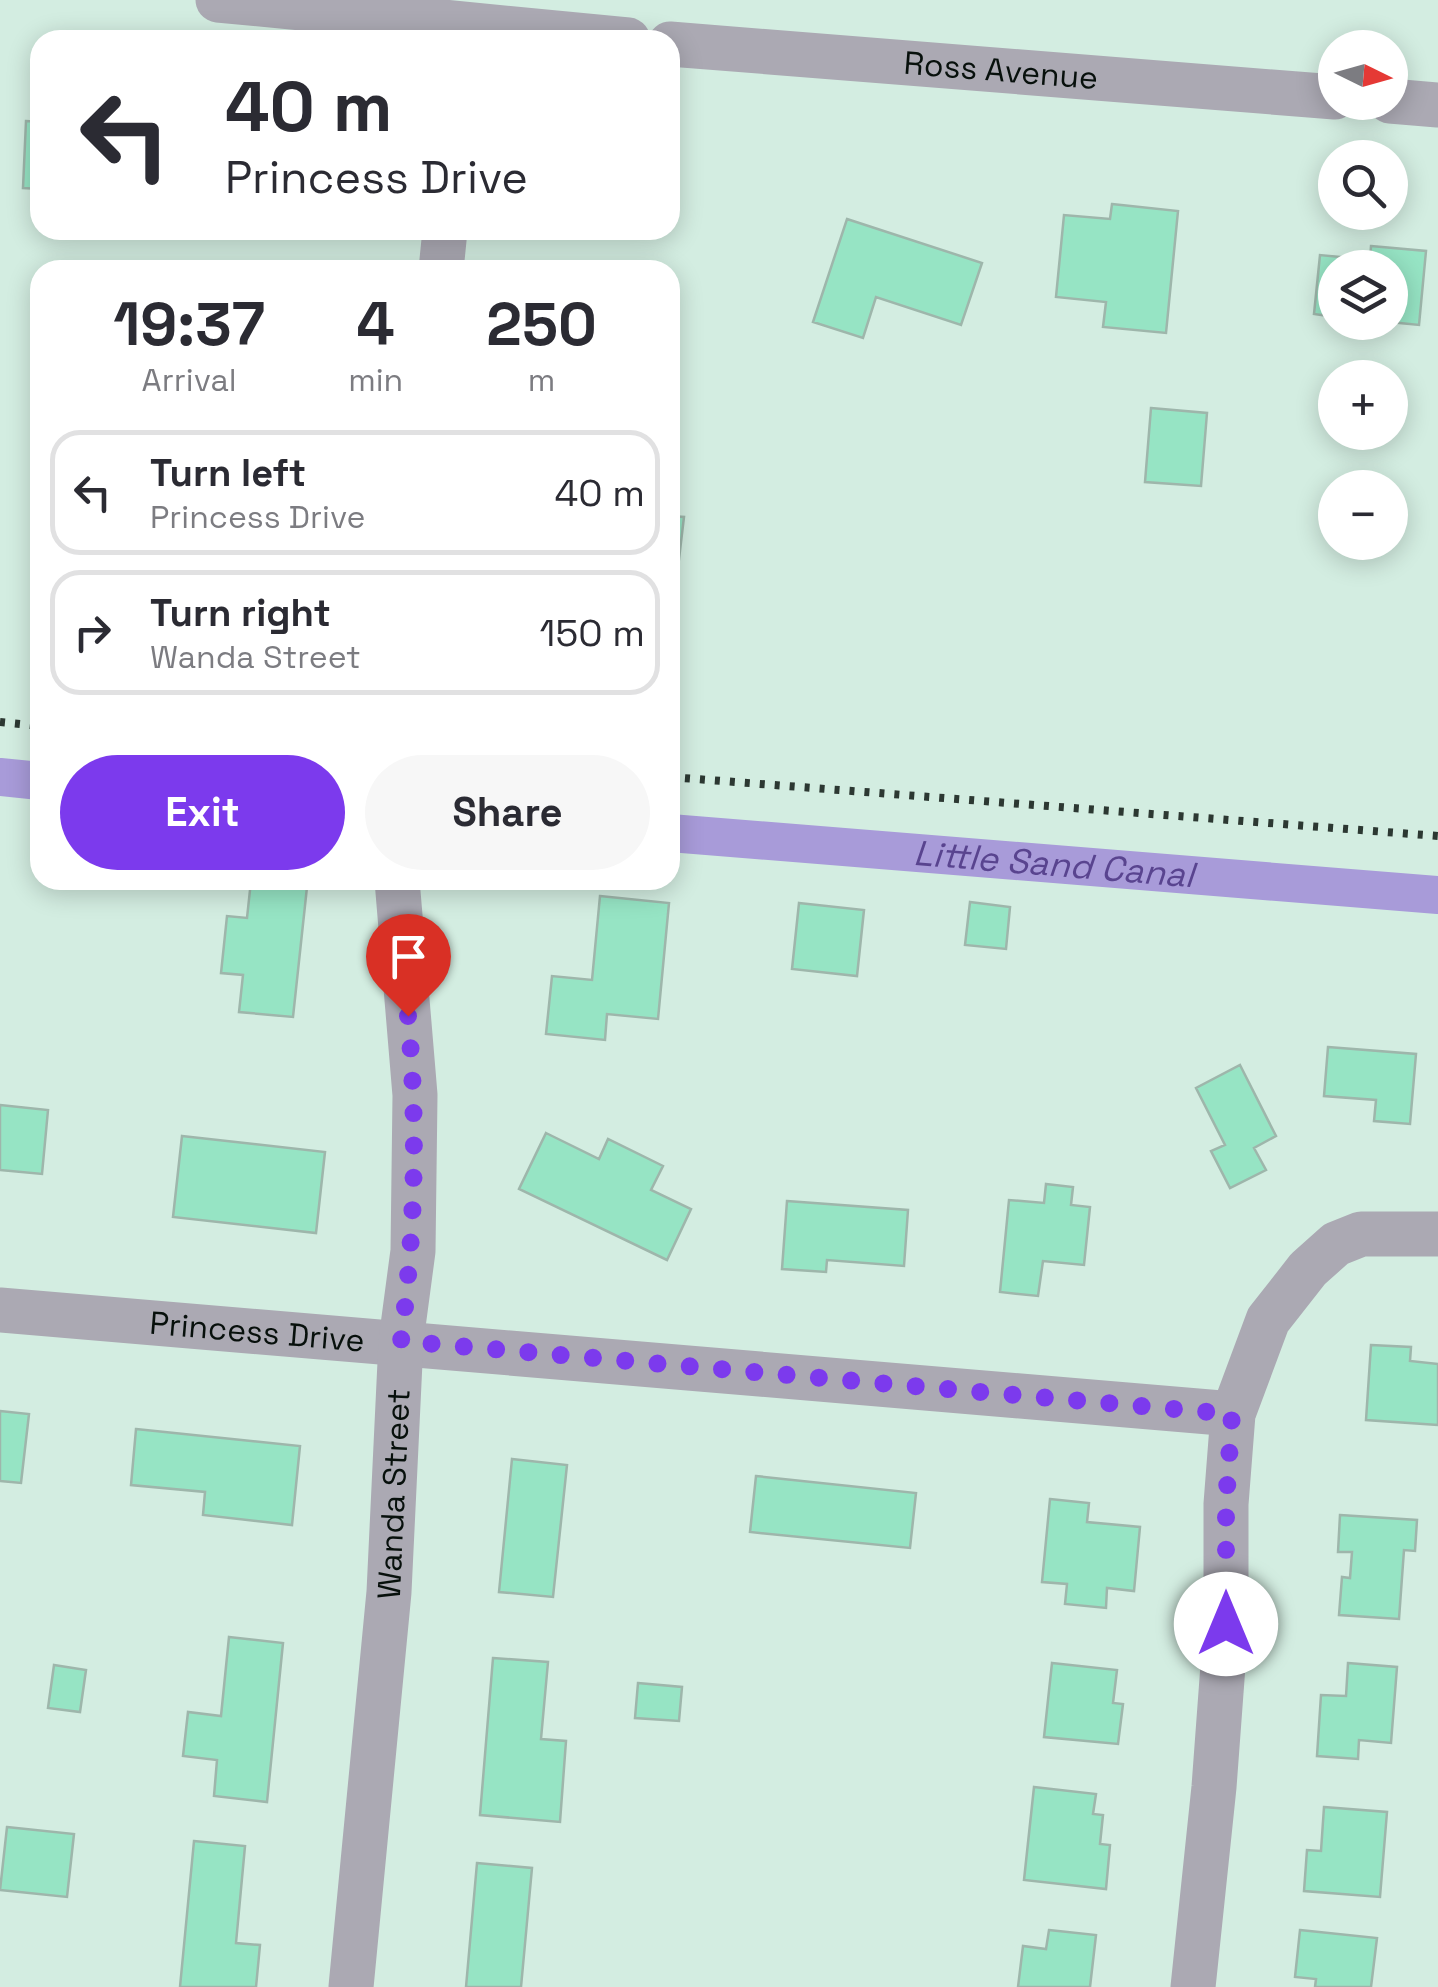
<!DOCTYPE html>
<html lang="en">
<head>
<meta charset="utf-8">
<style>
  body { margin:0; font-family:"Space Grotesk",sans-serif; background:#f7f7f7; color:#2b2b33; height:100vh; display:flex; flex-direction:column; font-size:38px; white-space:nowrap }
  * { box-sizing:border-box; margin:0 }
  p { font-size:32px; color:#7c7c81 }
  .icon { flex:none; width:55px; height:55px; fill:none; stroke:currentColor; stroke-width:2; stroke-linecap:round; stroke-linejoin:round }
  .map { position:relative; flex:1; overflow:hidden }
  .details { position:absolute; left:30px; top:260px; width:650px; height:630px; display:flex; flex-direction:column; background:#fff; border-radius:30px; box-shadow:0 5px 25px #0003 }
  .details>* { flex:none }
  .guide { position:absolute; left:30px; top:30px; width:650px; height:210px; border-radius:30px; box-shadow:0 5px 25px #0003; background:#fff; color:#2b2b33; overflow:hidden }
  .needle { width:65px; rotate:95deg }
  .buttons { position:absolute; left:1318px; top:30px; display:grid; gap:20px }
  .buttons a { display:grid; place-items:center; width:90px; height:90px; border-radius:50%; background:#fff; box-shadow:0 5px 25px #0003; font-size:50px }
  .pin { position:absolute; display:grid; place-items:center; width:85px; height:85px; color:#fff; margin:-102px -42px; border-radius:50% 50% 50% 0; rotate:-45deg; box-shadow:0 0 10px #0007 }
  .pin .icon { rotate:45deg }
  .me { position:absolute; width:110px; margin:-55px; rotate:0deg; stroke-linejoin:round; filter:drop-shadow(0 0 8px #0008) }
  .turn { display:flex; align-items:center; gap:35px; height:210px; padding:0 30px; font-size:45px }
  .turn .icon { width:130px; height:130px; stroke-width:2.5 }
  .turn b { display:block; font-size:70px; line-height:85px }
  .eta { display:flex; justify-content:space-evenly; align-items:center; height:170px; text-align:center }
  .eta b { font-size:60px; font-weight:700; line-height:70px }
  .action { display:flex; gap:20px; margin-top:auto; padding:20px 30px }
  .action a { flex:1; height:115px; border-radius:60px; background:#7c3aed; color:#fff; font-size:40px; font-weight:700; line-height:115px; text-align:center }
  .action a+a { background:#f7f7f7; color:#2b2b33 }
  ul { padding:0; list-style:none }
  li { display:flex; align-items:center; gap:30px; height:125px; margin:0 20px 15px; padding:0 10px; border:5px solid #e1e1e2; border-radius:30px }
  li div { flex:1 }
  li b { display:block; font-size:38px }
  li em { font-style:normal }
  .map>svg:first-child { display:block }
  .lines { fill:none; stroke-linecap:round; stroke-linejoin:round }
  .canal { stroke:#a89bd9; stroke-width:38 }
  .building { fill:#96e4c4; stroke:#9eb6ab; stroke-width:2.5 }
  .minor { stroke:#aba9b3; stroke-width:45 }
  .rail { stroke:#2c3832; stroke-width:8; stroke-dasharray:5 10; stroke-linecap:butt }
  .route { stroke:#7c3aed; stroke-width:18; stroke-dasharray:0 32.4 }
  .labels { text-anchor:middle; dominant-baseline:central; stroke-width:10; stroke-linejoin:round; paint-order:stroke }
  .street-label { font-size:32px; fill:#07100c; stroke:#e0faee }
  .water-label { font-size:35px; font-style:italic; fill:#59448f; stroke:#e0faee }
</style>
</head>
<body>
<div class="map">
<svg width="1438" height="1987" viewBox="0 0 1438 1987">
  <rect width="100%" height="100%" fill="#d3ede1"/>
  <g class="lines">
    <g class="canal">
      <path d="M 0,777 L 40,781"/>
      <path id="s1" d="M 670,833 L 1438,895"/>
    </g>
  </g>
  <path class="building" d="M 26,121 L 40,122 L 40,189 L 23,188 Z
    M 1112,204 L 1178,211 L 1166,333 L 1103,327 L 1106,302 L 1056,297 L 1064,215 L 1110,219 Z
    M 847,219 L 982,263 L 961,325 L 876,297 L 863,338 L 813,322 Z
    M 1371,246 L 1426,251 L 1419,325 L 1390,322 L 1390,268 L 1335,268 L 1335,317 L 1314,314 L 1320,255 L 1370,260 Z
    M 1151,408 L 1207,413 L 1201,486 L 1145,482 Z
    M 670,516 L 684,517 L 677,576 L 670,576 Z
    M 251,881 L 307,887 L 293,1017 L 239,1012 L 243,975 L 221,973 L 227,916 L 247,918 Z
    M 600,896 L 669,903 L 658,1019 L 607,1014 L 605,1040 L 546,1034 L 552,976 L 592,980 Z
    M 970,902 L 1010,907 L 1006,949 L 965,945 Z
    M 799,903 L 864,910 L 857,976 L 792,969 Z
    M 1328,1047 L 1416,1054 L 1410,1124 L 1374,1121 L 1376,1100 L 1324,1096 Z
    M 1240,1065 L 1276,1136 L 1254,1148 L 1266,1170 L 1230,1188 L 1211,1151 L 1225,1145 L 1196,1088 Z
    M 0,1105 L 48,1110 L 42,1174 L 0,1170 Z
    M 546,1133 L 599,1159 L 608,1139 L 663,1166 L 651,1190 L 691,1209 L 667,1260 L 519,1189 Z
    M 182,1136 L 325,1152 L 316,1233 L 173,1217 Z
    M 1046,1184 L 1073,1187 L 1071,1205 L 1090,1207 L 1084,1265 L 1043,1261 L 1038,1296 L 1000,1292 L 1009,1200 L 1044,1203 Z
    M 787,1201 L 908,1210 L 904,1266 L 827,1260 L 826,1272 L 782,1269 Z
    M 1371,1345 L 1411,1347 L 1410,1361 L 1438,1364 L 1438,1425 L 1366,1420 Z
    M 0,1411 L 29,1414 L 21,1483 L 0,1481 Z
    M 136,1429 L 300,1446 L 292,1525 L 203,1515 L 205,1492 L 131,1485 Z
    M 512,1459 L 567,1465 L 553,1597 L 499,1592 Z
    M 756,1476 L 916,1493 L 910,1548 L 750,1532 Z
    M 1050,1499 L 1089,1503 L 1087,1522 L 1140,1527 L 1134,1591 L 1107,1588 L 1106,1608 L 1065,1604 L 1067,1584 L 1042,1582 Z
    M 1340,1515 L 1417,1520 L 1415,1551 L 1404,1550 L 1399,1619 L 1339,1615 L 1342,1577 L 1350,1578 L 1352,1552 L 1338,1552 Z
    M 229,1637 L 283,1643 L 267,1802 L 214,1796 L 217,1760 L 183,1756 L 188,1712 L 221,1716 Z
    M 493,1658 L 548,1662 L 541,1739 L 566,1741 L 560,1822 L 480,1815 Z
    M 1052,1663 L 1117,1670 L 1113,1703 L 1123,1704 L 1118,1744 L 1044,1737 Z
    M 1348,1663 L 1397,1667 L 1391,1743 L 1359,1740 L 1358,1759 L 1317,1756 L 1321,1695 L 1346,1696 Z
    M 54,1665 L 86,1670 L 80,1712 L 48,1708 Z
    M 638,1683 L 682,1687 L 679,1721 L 635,1718 Z
    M 1034,1787 L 1096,1794 L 1093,1814 L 1103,1815 L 1100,1844 L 1110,1845 L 1106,1889 L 1024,1880 Z
    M 1324,1807 L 1387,1812 L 1380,1897 L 1304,1891 L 1307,1850 L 1321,1851 Z
    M 7,1827 L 74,1834 L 67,1897 L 0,1890 Z
    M 194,1841 L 245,1846 L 236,1943 L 260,1945 L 256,1987 L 180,1987 Z
    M 477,1863 L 532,1868 L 521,1987 L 466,1987 Z
    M 1049,1930 L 1096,1935 L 1090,1987 L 1018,1987 L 1023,1946 L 1046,1949 Z
    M 1300,1930 L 1377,1938 L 1371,1987 L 1315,1987 L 1316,1979 L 1295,1977 Z"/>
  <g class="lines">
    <g class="minor">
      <path d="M 218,0 L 628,40"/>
      <path id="s2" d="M 670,44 L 1335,97"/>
      <path d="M 1390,101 L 1438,105"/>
      <path d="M 441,270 L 445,230"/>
      <path id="s3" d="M 0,1310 L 1233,1414"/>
      <path id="s4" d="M 351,1987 L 389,1592 L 401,1341 L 413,1251 L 415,1095 L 397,880"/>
      <path d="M 1193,1987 L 1214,1787 L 1226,1625 L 1226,1504 L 1233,1414 L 1268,1320 L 1308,1269 L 1336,1244 L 1361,1234 L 1438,1234"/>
    </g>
    <path class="rail" d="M 0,722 L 40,726
      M 670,777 L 1438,836"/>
  </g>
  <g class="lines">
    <path class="route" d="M 408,1016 C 418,1125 415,1232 401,1341 L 1232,1414 L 1226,1504 L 1226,1624"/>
  </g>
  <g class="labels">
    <g class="street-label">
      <text stroke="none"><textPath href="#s2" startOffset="332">Ross Avenue</textPath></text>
      <text stroke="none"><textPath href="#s3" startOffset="258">Princess Drive</textPath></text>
      <text stroke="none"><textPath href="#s4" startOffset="495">Wanda Street</textPath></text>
    </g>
    <g class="water-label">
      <text stroke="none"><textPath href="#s1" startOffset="385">Little Sand Canal</textPath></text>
    </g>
  </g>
</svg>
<div class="buttons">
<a><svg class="needle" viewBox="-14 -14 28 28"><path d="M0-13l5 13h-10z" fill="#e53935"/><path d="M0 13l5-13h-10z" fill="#7c7c81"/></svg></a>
<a><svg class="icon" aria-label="search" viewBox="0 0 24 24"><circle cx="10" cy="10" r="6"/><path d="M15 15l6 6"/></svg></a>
<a><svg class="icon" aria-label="layers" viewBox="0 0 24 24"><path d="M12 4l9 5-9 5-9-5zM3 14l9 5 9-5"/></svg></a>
<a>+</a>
<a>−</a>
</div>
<div class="pin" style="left:408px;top:1016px;background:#d93025"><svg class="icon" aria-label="arrive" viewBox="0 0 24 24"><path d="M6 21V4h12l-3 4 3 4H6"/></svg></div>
<svg class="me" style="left:1226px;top:1624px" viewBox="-20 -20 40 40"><circle r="19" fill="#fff"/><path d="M0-13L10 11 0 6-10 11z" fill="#7c3aed"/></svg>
<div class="guide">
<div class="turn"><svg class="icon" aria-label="left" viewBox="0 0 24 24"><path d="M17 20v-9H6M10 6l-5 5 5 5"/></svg><div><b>40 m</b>Princess Drive</div></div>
</div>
<section class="details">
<div class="eta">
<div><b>19:37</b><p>Arrival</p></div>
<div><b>4</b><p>min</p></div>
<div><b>250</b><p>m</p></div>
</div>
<ul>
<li><svg class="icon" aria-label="left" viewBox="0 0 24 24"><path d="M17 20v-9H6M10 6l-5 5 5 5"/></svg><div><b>Turn left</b><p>Princess Drive</p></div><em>40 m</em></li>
<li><svg class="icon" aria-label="right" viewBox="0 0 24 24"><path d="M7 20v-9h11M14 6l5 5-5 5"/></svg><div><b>Turn right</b><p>Wanda Street</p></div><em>150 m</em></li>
</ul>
<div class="action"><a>Exit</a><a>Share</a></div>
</section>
</div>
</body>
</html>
